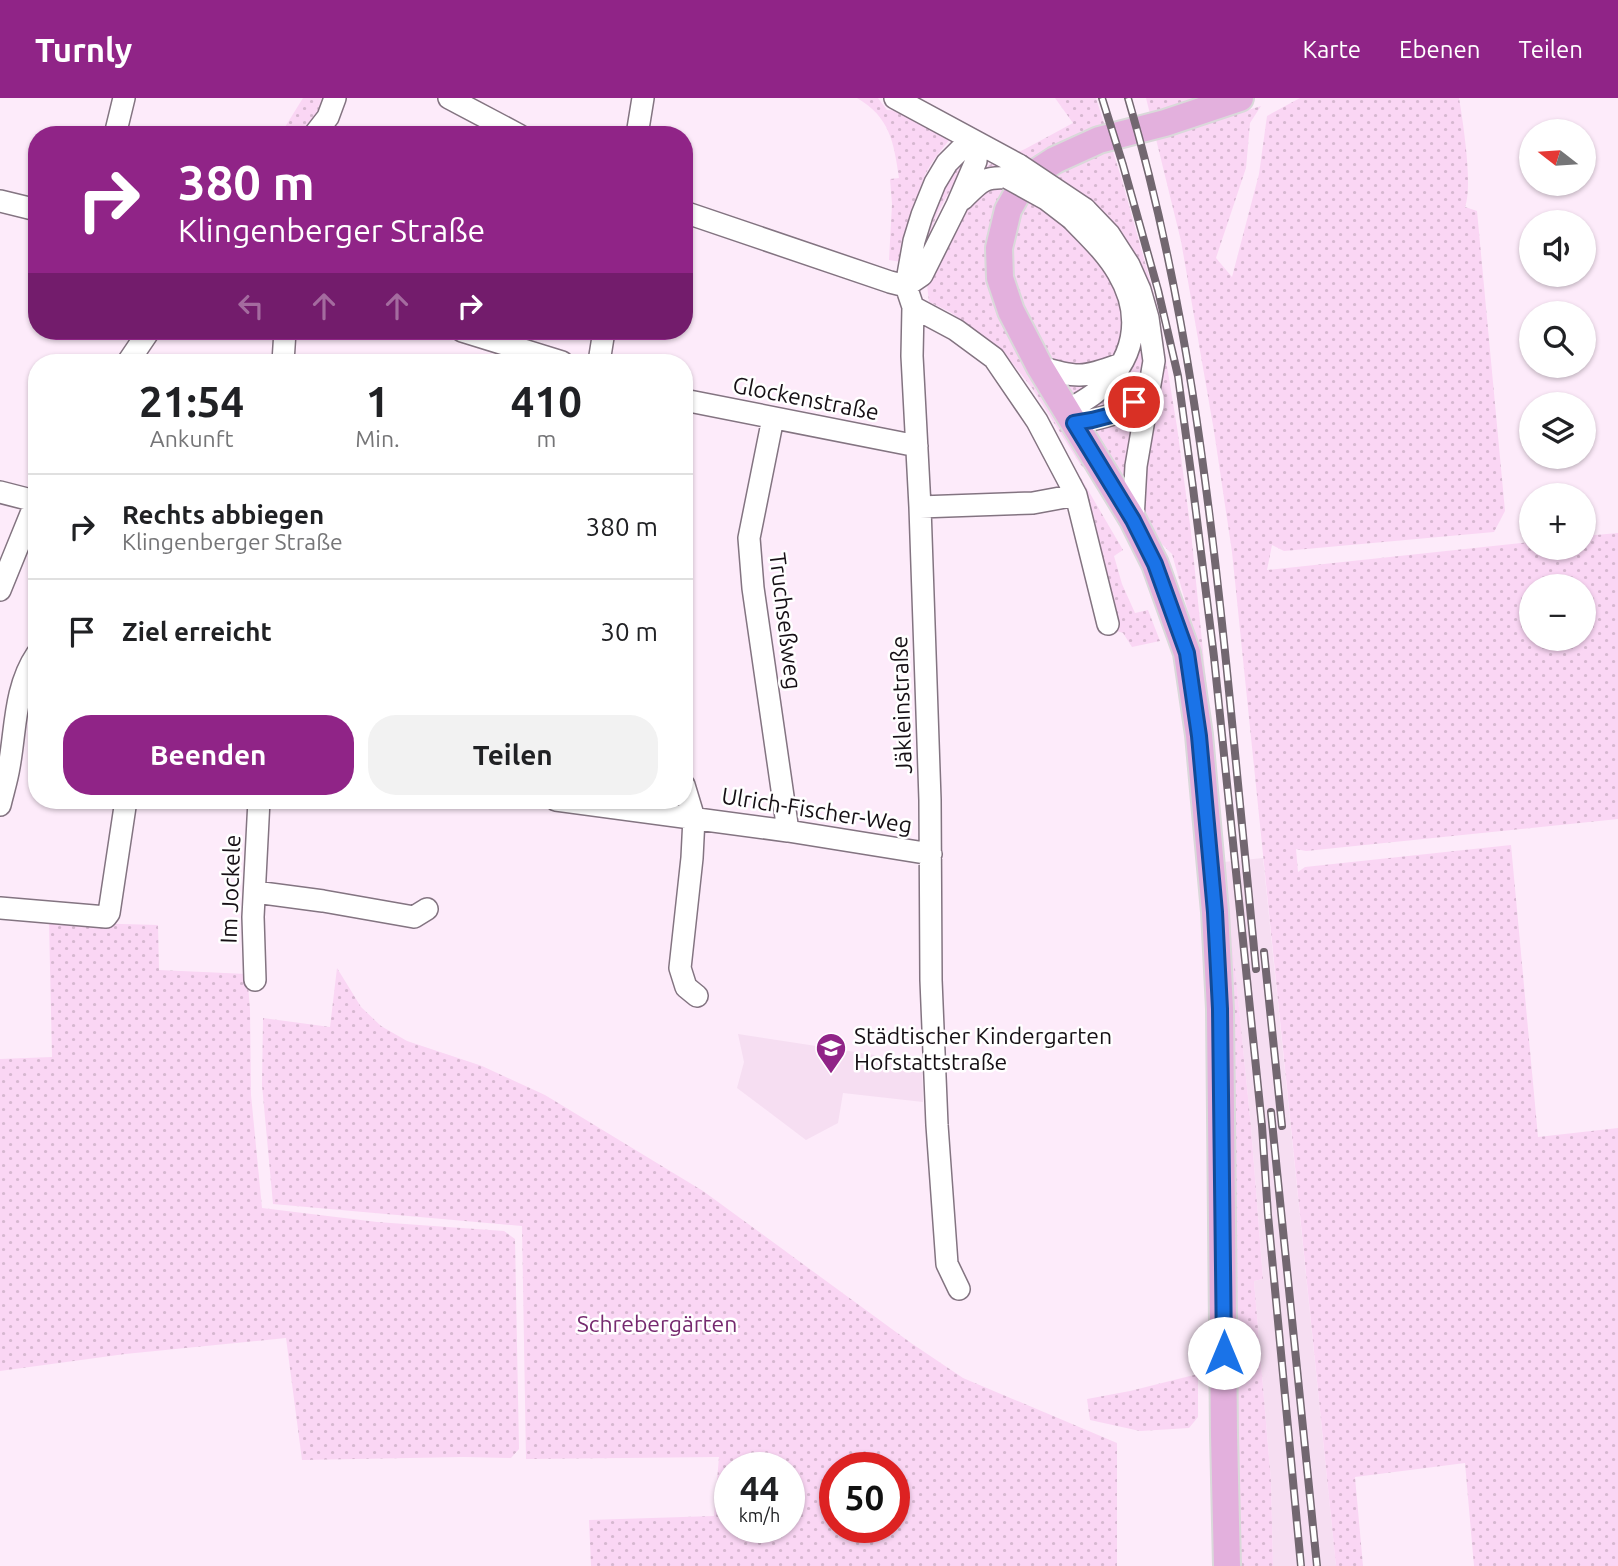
<!DOCTYPE html>
<html lang="de">
<head>
<meta charset="utf-8">
<style>
  body { margin:0; font-family:Ubuntu,sans-serif; background:#f2f2f2; color:#202124; height:100vh; display:flex; flex-direction:column; font-size:26px; white-space:nowrap }
  * { box-sizing:border-box; margin:0 }
  p { font-size:23px; color:#757577 }
  .icon { flex:none; width:38px; height:38px; fill:none; stroke:currentColor; stroke-width:2; stroke-linecap:round; stroke-linejoin:round }
  .map { position:relative; flex:1; overflow:hidden }
  .panel { position:absolute; left:28px; top:256px; width:665px; height:455px; display:flex; flex-direction:column; background:#fff; border-radius:28px; box-shadow:0 2px 5px #0004 }
  .panel>* { flex:none }
  .top-card { position:absolute; left:28px; top:28px; width:665px; height:214px; border-radius:28px; box-shadow:0 2px 5px #0004; background:#902487; color:#fff; overflow:hidden }
  .needle { width:46px; rotate:287deg }
  .tools { position:absolute; left:1519px; top:21px; display:grid; gap:14px }
  .tools a { display:grid; place-items:center; width:77px; height:77px; border-radius:50%; background:#fff; box-shadow:0 2px 5px #0004; font-size:35px }
  .speed { position:absolute; left:714px; top:1354px; display:flex; gap:14px; font-size:35px; font-weight:700; text-align:center }
  .speed>* { display:grid; place-content:center; width:91px; height:91px; border-radius:50%; background:#fff; box-shadow:0 2px 5px #0004; line-height:1 }
  .speed small { font-size:18px; font-weight:400 }
  .speed .limit { border:10px solid #d22; background:#fff; color:#111 }
  .pin { position:absolute; display:grid; place-items:center; width:60px; height:60px; color:#fff; margin:-30px; border:4px solid #fff; border-radius:50%; box-shadow:0 2px 7px #0007 }
  .me { position:absolute; width:77px; margin:-38px; rotate:0deg; stroke-linejoin:round; filter:drop-shadow(0 0 5px #0008) }
  .turn { display:flex; align-items:center; gap:24px; height:147px; padding:0 35px; font-size:32px }
  .turn .icon { width:91px; height:91px; stroke-width:2.5 }
  .turn b { display:block; font-size:49px; line-height:60px }
  .lanes { display:flex; align-items:center; height:66px; padding:0 35px; background:#0003; justify-content:center; gap:35px; direction:ltr }
  .lanes .off { opacity:.35 }
  .eta { display:flex; justify-content:space-evenly; align-items:center; height:119px; text-align:center }
  .eta b { font-size:42px; font-weight:700; line-height:49px }
  .action { display:flex; gap:14px; margin-top:auto; padding:14px 35px }
  .action a { flex:1; height:80px; border-radius:28px; background:#902487; color:#fff; font-size:28px; font-weight:700; line-height:80px; text-align:center }
  .action a+a { background:#f2f2f2; color:#202124 }
  ul { padding:0; list-style:none }
  li { display:flex; align-items:center; gap:21px; height:105px; padding:0 35px; border-top:2px solid #e0e0e0 }
  li div { flex:1 }
  li b { display:block; font-size:26px }
  li em { font-style:normal }
  header { display:flex; align-items:center; gap:42px; box-sizing:border-box; height:98px; padding:0 35px; background:#902487; color:#fff }
  header strong { font-size:33px }
  nav { display:flex; gap:38px; margin-inline-start:auto; font-size:24px }
  .map>svg:first-child { display:block }
  .built { fill:#f6def2 }
  .green { fill:url(#green-dots); fill-rule:evenodd }
  .lines { fill:none; stroke-linecap:round; stroke-linejoin:round }
  .minor-casing { stroke:#837481; stroke-width:24 }
  .major-casing { stroke:#dad9da; stroke-width:30 }
  .minor { stroke:#fff; stroke-width:21 }
  .major { stroke:#e3b0dd; stroke-width:26 }
  .rail-casing { stroke:#726770; stroke-width:8 }
  .rail { stroke:#fff; stroke-width:5; stroke-dasharray:16; stroke-linecap:butt }
  .minor-bridge-casing { stroke:#837481; stroke-width:24; stroke-linecap:butt }
  .minor-bridge { stroke:#fff; stroke-width:21 }
  .route-casing { stroke:#114b97; stroke-width:18 }
  .route { stroke:#1a73e8; stroke-width:12 }
  .labels { text-anchor:middle; dominant-baseline:central; stroke-width:5; stroke-linejoin:round; paint-order:stroke }
  .street-label { font-size:23px; fill:#161015; stroke:#fff }
  .poi-label { font-size:23px; fill:#161015; stroke:#fff; text-anchor:start }
  .park-label { font-size:23px; fill:#762a6f; stroke:#fff }
</style>
</head>
<body>
<header>
<strong>Turnly</strong>
<nav><a>Karte</a><a>Ebenen</a><a>Teilen</a></nav>
</header>
<div class="map">
<svg width="1618" height="1468" viewBox="0 0 1618 1468">
  <defs>
    <pattern id="green-dots" width="8" height="8" patternUnits="userSpaceOnUse" patternTransform="scale(1.75)"><rect width="8" height="8" fill="#fad6f4"/><path d="M2 2h.1M6 6h.1" fill="none" stroke="#d6b7d0" stroke-width="1.8" stroke-linecap="round"/></pattern>
  </defs>
  <rect width="100%" height="100%" fill="#fdebfa"/>
  <path class="built" d="M 1263,760 L 1336,1468 L 1273,1468 L 1271,1383 L 1254,1183 L 1263,1181 L 1251,1029 L 1224,764 Z
    M 738,936 L 875,957 L 886,962 L 922,963 L 923,1004 L 843,995 L 838,1025 L 806,1042 L 737,990 L 744,964 Z"/>
  <path class="green" d="M 303,0 L 327,0 L 309,33 L 302,37 L 280,37 Z
    M 857,0 L 878,0 L 887,12 L 904,13 L 954,36 C 944,49 932,62 925,77 C 914,104 912,136 907,165 L 889,162 L 892,106 L 890,81 L 899,80 C 894,45 890,19 857,0 Z
    M 1055,0 L 1096,0 L 1121,79 L 1157,207 L 1177,329 L 1191,434 L 1251,1029 L 1263,1181 L 1254,1183 L 1271,1383 L 1273,1468 L 1238,1468 L 1238,1292 L 1233,974 L 1221,767 L 1201,560 L 1172,456 L 1080,366 L 1032,290 L 1001,251 L 950,214 L 929,204 L 926,178 L 978,72 L 1025,51 L 1073,25 Z
    M 1146,0 L 1196,0 L 1150,16 Z
    M 1300,0 L 1459,0 C 1463,24 1473,88 1465,109 L 1477,113 L 1505,413 L 1494,434 L 1284,453 L 1272,447 L 1267,472 L 1531,444 L 1531,450 L 1584,450 L 1584,438 L 1618,435 L 1618,721 L 1306,753 L 1296,751 L 1298,774 L 1305,769 L 1511,747 L 1538,1039 L 1618,1030 L 1618,1468 L 1474,1468 L 1465,1365 L 1355,1379 L 1363,1468 L 1336,1468 L 1232,454 L 1214,333 L 1181,143 L 1156,41 L 1261,8 L 1250,25 L 1246,70 L 1216,160 L 1232,179 L 1259,76 L 1267,18 ZM 1531,488 L 1584,488 L 1584,541 L 1531,541 Z
    M 966,56 L 966,64 L 938,114 L 922,156 L 923,132 L 943,79 Z
    M 1047,322 L 1123,452 L 1114,458 L 1122,486 L 1135,515 L 1148,512 L 1160,543 L 1132,549 L 1123,535 L 1114,532 Z
    M 49,824 L 158,827 L 159,872 L 247,876 L 250,911 L 251,997 L 262,1110 L 377,1124 L 504,1133 L 515,1141 L 519,1351 L 511,1360 L 463,1359 L 302,1362 L 286,1240 L 125,1256 L 0,1273 L 0,961 L 52,959 Z
    M 337,870 L 361,909 L 381,928 L 407,943 L 482,968 L 545,997 L 703,1093 L 911,1245 L 963,1280 L 1117,1345 L 1117,1468 L 591,1468 L 589,1422 L 714,1418 L 719,1359 L 526,1361 L 522,1128 L 273,1106 L 262,987 L 263,920 L 330,929 ZM 789,1370 L 789,1430 L 730,1430 L 730,1370 ZM 835,1370 L 894,1370 L 894,1430 L 835,1430 Z
    M 1198,1276 L 1198,1319 L 1189,1330 L 1140,1333 L 1090,1322 L 1087,1301 L 1130,1293 Z"/>
  <g class="lines">
    <g class="minor-casing">
      <path id="minor" d="M 449,0 L 519,37
        M 895,0 L 1019,67
        M 115,37 L 124,0
        M 314,37 L 328,19 L 335,0
        M 637,37 L 643,0
        M 963,101 C 980,84 984,78 1008,80
        M 0,103 L 37,112
        M 1085,111 L 1109,136 L 1129,167 L 1140,192 L 1148,220 L 1154,263 L 1136,368 L 1133,422
        M 684,114 L 890,184 L 906,188 L 922,177 L 957,107 L 976,63 L 977,45
        M 913,209 L 956,232 L 994,260 L 1037,323 L 1076,397 L 1108,526
        M 462,233 L 562,264
        M 128,264 L 149,233
        M 283,264 L 285,233
        M 599,264 L 604,233
        M 1040,269 C 1077,280 1083,280 1118,267
        M 684,302 L 917,348
        M 1067,313 C 1076,307 1086,302 1095,295 C 1135,264 1144,219 1118,175 C 1106,154 1088,138 1072,121
        M 773,320 L 749,440 L 753,490 L 788,733
        M 1074,325 C 1113,319 1125,315 1150,285
        M 0,394 L 35,403
        M 920,409 L 1033,405 L 1076,397
        M 0,492 L 37,401
        M 684,687 L 694,720 L 692,760 L 680,870 L 686,889 L 697,898
        M 556,702 L 788,733 L 931,756
        M 0,707 C 3,694 7,682 9,669 C 16,631 14,590 37,556
        M 255,794 L 323,803 L 414,819 L 427,811
        M 0,810 L 106,819 L 109,815 L 126,702
        M 255,882 L 253,819 L 259,702
        M 959,1191 L 947,1166 L 937,1027 L 931,882 L 930,702 L 920,409 L 912,258 L 913,209 L 906,188 L 914,143 L 922,117 L 935,85 L 947,65 L 960,52 L 977,45"/>
    </g>
    <g class="major-casing">
      <path id="major" d="M 1227,1468 L 1224,1337 L 1220,911 L 1215,814 L 1199,637 L 1187,555 L 1155,466 L 1133,422 L 1040,269 L 1011,213 L 1000,180 L 999,150 L 1008,112 L 1017,96 L 1035,75 L 1055,62 L 1099,42 L 1165,25 L 1240,0"/>
    </g>
    <use href="#minor" class="minor"/>
    <use href="#major" class="major"/>
    <g class="rail-casing">
      <path id="rail" d="M 1102,0 L 1123,67 L 1158,192 L 1178,278 L 1193,390 L 1214,559 L 1262,1028 L 1268,1117 L 1301,1468
        M 1128,0 C 1185,193 1209,393 1229,593 C 1238,685 1247,778 1256,871
        M 1264,854 L 1282,1028
        M 1271,1014 L 1317,1468"/>
    </g>
    <use href="#rail" class="rail"/>
    <g class="minor-bridge-casing">
      <path id="minor-bridge" d="M 1019,67 L 1085,111
        M 1008,80 L 1046,101 L 1072,121"/>
    </g>
    <use href="#minor-bridge" class="minor-bridge"/>
  </g>
  <g class="lines">
    <g class="route-casing">
      <path id="route" d="M 1134,304 L 1115,316 L 1092,322 L 1074,325 L 1133,422 L 1155,466 L 1187,555 L 1199,638 L 1215,814 L 1220,911 L 1224,1255"/>
    </g>
    <use href="#route" class="route"/>
  </g>
  <defs>
    <g id="school-pin" transform="scale(1.575)"><path d="M0 17L-7.5 6A9.5 9.5 0 1 1 7.5 6Z" fill="#902487" stroke="#fff"/><path d="M0-5L7-2L0 1L-7-2ZM-4 1L0 2.5L4 1V4Q0 6-4 4Z" fill="#fff"/></g>
  </defs>
  <g fill-rule="evenodd">
    <use href="#school-pin" x="831" y="950"/>
  </g>
  <g class="labels">
    <g class="street-label">
      <text transform="translate(806 300) rotate(11)">Glockenstraße</text>
      <text transform="translate(786 523) rotate(83)">Truchseßweg</text>
      <text transform="translate(901 607) rotate(-92)">Jäkleinstraße</text>
      <text transform="translate(817 712) rotate(9)">Ulrich-Fischer-Weg</text>
      <text transform="translate(230 791) rotate(-88)">Im Jockele</text>
    </g>
    <g class="poi-label">
      <text x="854" y="937">Städtischer Kindergarten<tspan x="854" dy="26">Hofstattstraße</tspan></text>
    </g>
    <g class="park-label">
      <text x="657" y="1225">Schrebergärten</text>
    </g>
  </g>
</svg>
<div class="tools">
<a><svg class="needle" viewBox="-14 -14 28 28"><path d="M0-13l5 13h-10z" fill="#e53935"/><path d="M0 13l5-13h-10z" fill="#757577"/></svg></a>
<a><svg class="icon" aria-label="sound" viewBox="0 0 24 24"><path d="M4 9h4l5-4v14l-5-4H4zM17 9q2 3 0 6"/></svg></a>
<a><svg class="icon" aria-label="search" viewBox="0 0 24 24"><circle cx="10" cy="10" r="6"/><path d="M15 15l6 6"/></svg></a>
<a><svg class="icon" aria-label="layers" viewBox="0 0 24 24"><path d="M12 4l9 5-9 5-9-5zM3 14l9 5 9-5"/></svg></a>
<a>+</a>
<a>−</a>
</div>
<div class="speed"><div>44<small>km/h</small></div><div class="limit">50</div></div>
<div class="pin" style="left:1134px;top:304px;background:#d93025"><svg class="icon" aria-label="arrive" viewBox="0 0 24 24"><path d="M6 21V4h12l-3 4 3 4H6"/></svg></div>
<svg class="me" style="left:1224px;top:1255px" viewBox="-20 -20 40 40"><circle r="19" fill="#fff"/><path d="M0-13L10 11 0 6-10 11z" fill="#1a73e8"/></svg>
<div class="top-card">
<div class="turn"><svg class="icon" aria-label="right" viewBox="0 0 24 24"><path d="M7 20v-9h11M14 6l5 5-5 5"/></svg><div><b>380 m</b>Klingenberger Straße</div></div>
<div class="lanes"><svg class="icon off" aria-label="left" viewBox="0 0 24 24"><path d="M17 20v-9H6M10 6l-5 5 5 5"/></svg><svg class="icon off" aria-label="ahead" viewBox="0 0 24 24"><path d="M12 20V5M6 11l6-6 6 6"/></svg><svg class="icon off" aria-label="ahead" viewBox="0 0 24 24"><path d="M12 20V5M6 11l6-6 6 6"/></svg><svg class="icon" aria-label="right" viewBox="0 0 24 24"><path d="M7 20v-9h11M14 6l5 5-5 5"/></svg></div>
</div>
<section class="panel">
<div class="eta">
<div><b>21:54</b><p>Ankunft</p></div>
<div><b>1</b><p>Min.</p></div>
<div><b>410</b><p>m</p></div>
</div>
<ul>
<li><svg class="icon" aria-label="right" viewBox="0 0 24 24"><path d="M7 20v-9h11M14 6l5 5-5 5"/></svg><div><b>Rechts abbiegen</b><p>Klingenberger Straße</p></div><em>380 m</em></li>
<li><svg class="icon" aria-label="arrive" viewBox="0 0 24 24"><path d="M6 21V4h12l-3 4 3 4H6"/></svg><div><b>Ziel erreicht</b></div><em>30 m</em></li>
</ul>
<div class="action"><a>Beenden</a><a>Teilen</a></div>
</section>
</div>
</body>
</html>
